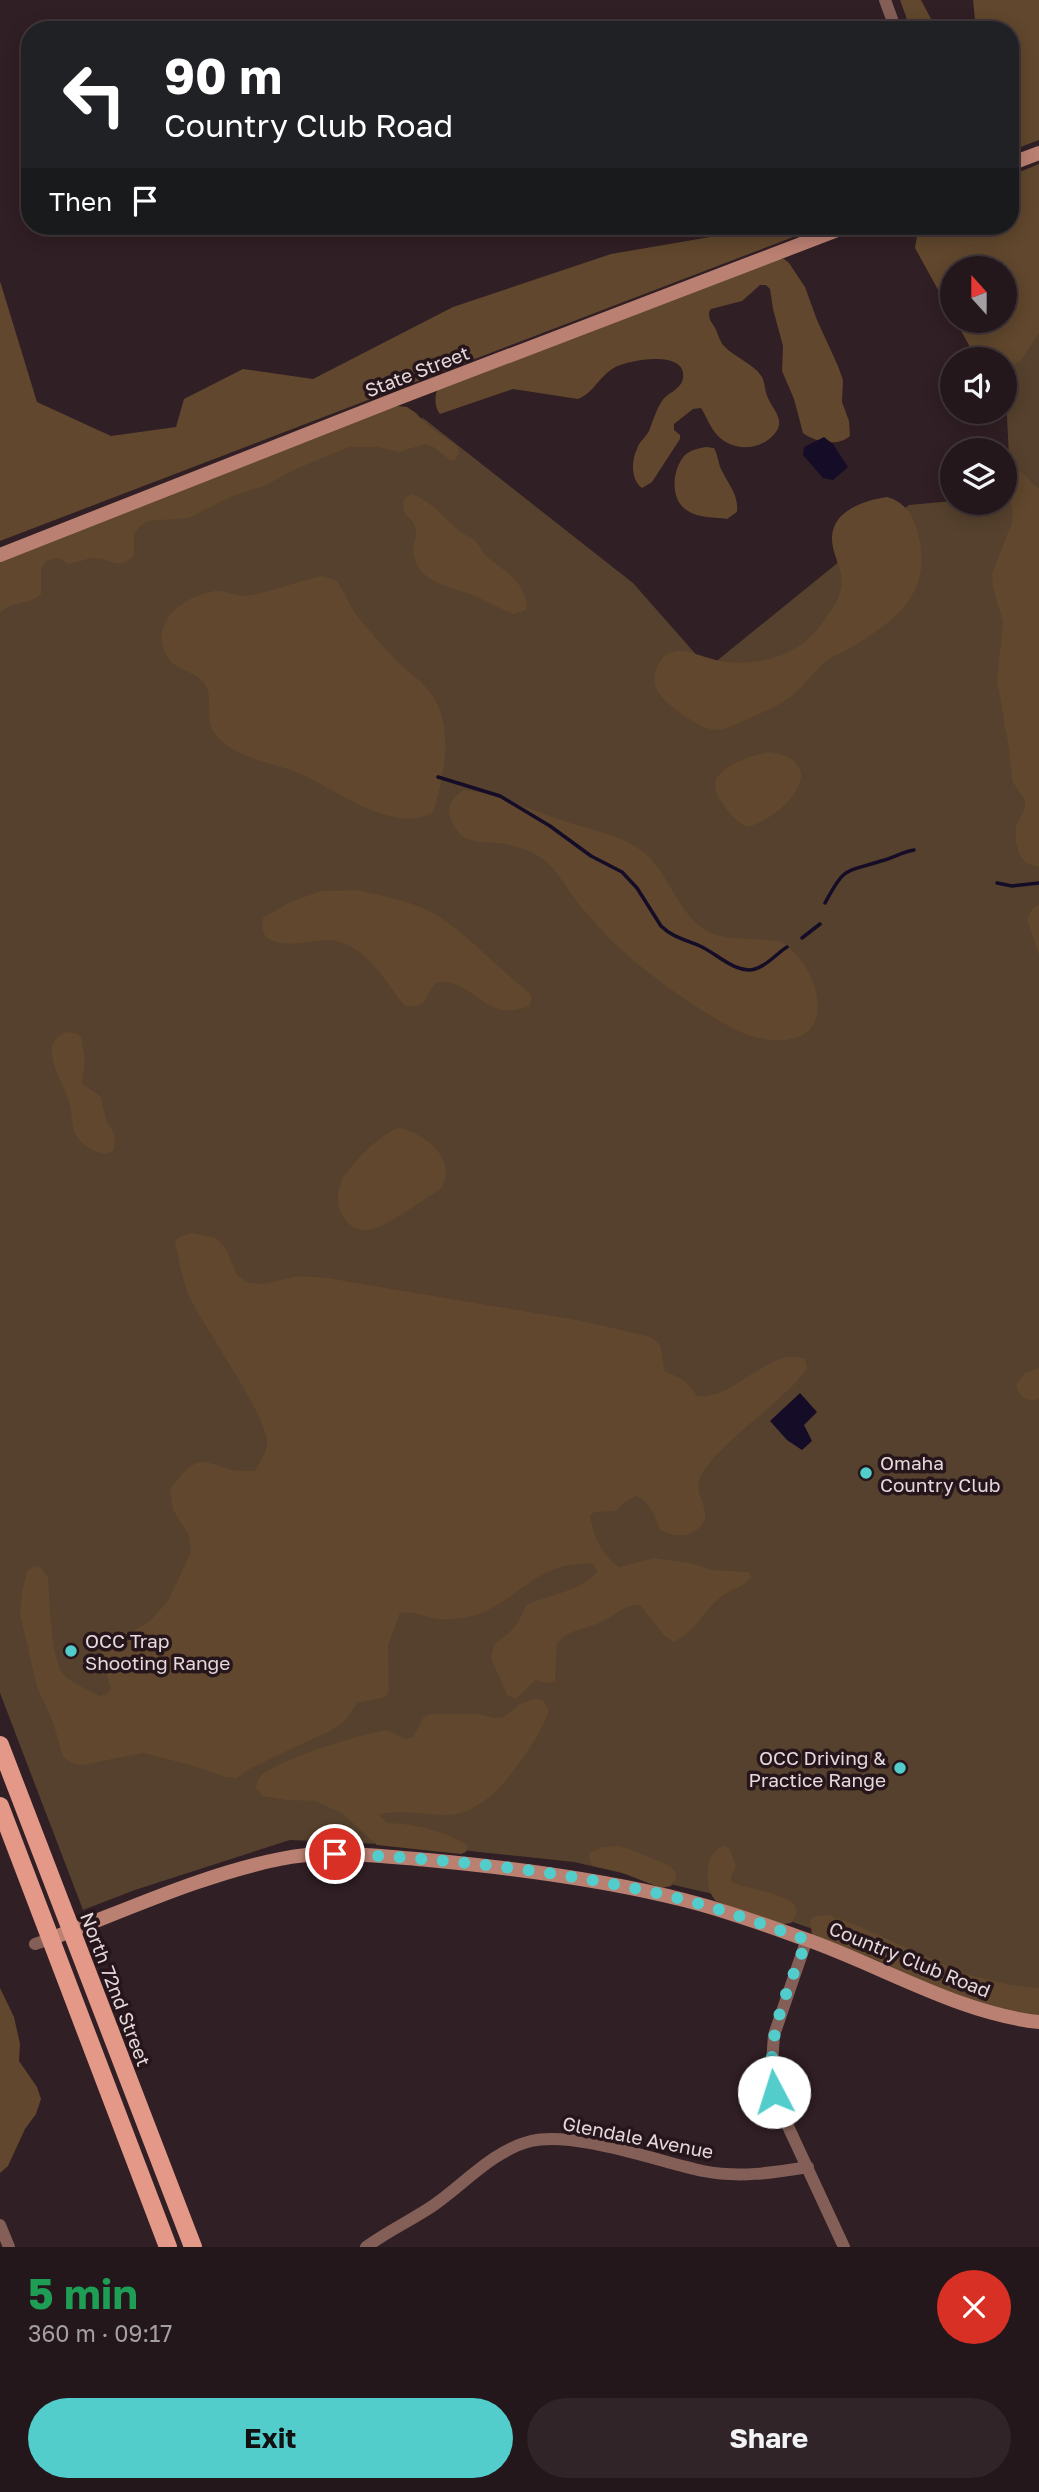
<!DOCTYPE html>
<html lang="en">
<head>
<meta charset="utf-8">
<style>
  body { margin:0; font-family:"Golos Text",sans-serif; background:#302428; color:#f1f3f6; height:100vh; display:flex; flex-direction:column; font-size:26px; white-space:nowrap }
  * { box-sizing:border-box; margin:0 }
  p { font-size:23px; color:#a39fa3 }
  .icon { flex:none; width:38px; height:38px; fill:none; stroke:currentColor; stroke-width:2; stroke-linecap:round; stroke-linejoin:round }
  .map { position:relative; height:2247px; overflow:hidden }
  .details { display:flex; flex-direction:column; background:#24171b; flex:1 }
  .details>* { flex:none }
  .hud { position:absolute; left:21px; top:21px; width:998px; height:214px; border-radius:28px; box-shadow:0 4px 18px #0003,0 0 0 2px #41363a; background:#202124; color:#fff; overflow:hidden }
  .needle { width:46px; rotate:339deg }
  .buttons { position:absolute; left:940px; top:256px; display:grid; gap:14px }
  .buttons a { display:grid; place-items:center; width:77px; height:77px; border-radius:50%; background:#24171b; box-shadow:0 4px 18px #0003,0 0 0 2px #41363a; font-size:35px }
  .pin { position:absolute; display:grid; place-items:center; width:60px; height:60px; color:#fff; margin:-30px; border:4px solid #fff; border-radius:50%; box-shadow:0 2px 7px #0007 }
  .me { position:absolute; width:77px; margin:-38px; rotate:355deg; stroke-linejoin:round; filter:drop-shadow(0 0 5px #0008) }
  .turn { display:flex; align-items:center; gap:24px; height:147px; padding:0 28px; font-size:32px }
  .turn .icon { width:91px; height:91px; stroke-width:2.5 }
  .turn b { display:block; font-size:49px; line-height:60px }
  .then { display:flex; align-items:center; height:66px; padding:0 28px; background:#0003; gap:14px; font-size:26px }
  .round { display:grid; place-items:center; flex:none; width:74px; height:74px; border-radius:37px; background:#302428 }
  .head { display:flex; align-items:center; justify-content:space-between; height:119px; padding:0 28px }
  h1 { font-size:42px; font-weight:700; line-height:52px; color:#1e9e55 }
  .primary-button { display:flex; gap:14px; margin-top:auto; padding:14px 28px }
  .primary-button a { flex:1; height:80px; border-radius:42px; background:#52cdcc; color:#111; font-size:28px; font-weight:700; line-height:80px; text-align:center }
  .primary-button a+a { background:#302428; color:#f1f3f6 }
  .map>svg:first-child { display:block }
  .green { fill:#55412d }
  .forest { fill:#60472d }
  .water { fill:#150d27 }
  .lines { fill:none; stroke-linecap:round; stroke-linejoin:round }
  .stream { stroke:#150d27; stroke-width:3.5 }
  .street { stroke:#845f57; stroke-width:12 }
  .secondary { stroke:#ba8072; stroke-width:14 }
  .primary { stroke:#e49887; stroke-width:18 }
  .route { stroke:#52cdcc; stroke-width:12; stroke-dasharray:0 21.6 }
  .poi-dot { fill:#52cdcc; stroke:#26161b; stroke-width:2.5 }
  .labels { text-anchor:middle; dominant-baseline:central; stroke-width:7; stroke-linejoin:round; paint-order:stroke }
  .street-label { font-size:19px; fill:#e5d9dc; stroke:#26161b }
  .poi-label { font-size:19px; fill:#e5d9dc; stroke:#26161b; text-anchor:start }
</style>
</head>
<body>
<div class="map">
<svg width="1039" height="2247" viewBox="0 0 1039 2247">
  <rect width="100%" height="100%" fill="#301f24"/>
  <path class="green" d="M 1039,166 L 1039,2008 L 713,1894 L 574,1862 L 423,1846 L 290,1840 L 135,1890 L 83,1910 L 0,1693 L 0,568 L 423,418 L 633,583 L 708,668 L 909,505 L 952,501 L 1004,502 L 1005,496 L 1011,495 L 1004,359 L 1001,347 L 1014,223 Z"/>
  <path class="forest" d="M 900,0 L 921,0 L 937,30 L 911,30 Z
    M 973,0 L 1039,0 L 1039,140 L 1010,151 L 1010,30 L 976,30 Z
    M 1039,164 L 1039,333 L 1022,359 L 1010,368 L 1005,369 L 1004,359 L 978,359 L 975,356 L 955,320 L 1004,320 L 1004,268 L 952,268 L 952,315 L 915,248 L 917,236 L 924,226 L 1010,226 L 1010,176 Z
    M 735,226 L 822,226 L 0,541 L 0,281 L 37,402 L 111,436 L 176,427 L 184,399 L 243,369 L 313,379 L 453,307 L 611,254 L 716,236 Z
    M 776,259 L 784,259 L 789,263 L 805,287 L 817,320 L 838,366 L 843,380 L 842,402 L 849,421 L 850,436 C 838,447 815,442 803,433 L 794,399 L 782,371 L 783,346 L 773,309 L 770,289 L 766,285 L 760,285 L 742,301 L 711,309 L 709,312 C 709,319 710,320 714,326 C 718,332 719,341 724,346 C 734,357 753,363 762,377 C 765,383 765,392 768,398 C 773,410 785,419 776,432 C 762,451 734,452 718,436 C 710,428 707,417 701,408 L 693,409 L 674,424 L 674,430 L 680,435 L 680,439 L 652,482 L 642,488 C 631,480 631,461 637,449 C 639,442 645,438 649,431 C 653,421 656,410 662,401 C 667,393 682,389 683,378 C 687,349 628,360 614,368 C 599,376 594,393 578,399 L 513,389 L 440,414 C 434,407 434,394 439,387 Z
    M 398,406 L 407,407 L 416,413 L 426,424 L 457,446 L 459,453 L 455,460 L 450,460 L 435,448 L 425,444 L 399,452 L 378,447 L 349,447 L 296,469 L 264,486 L 230,497 L 189,518 L 148,521 L 140,526 L 134,534 L 134,556 C 115,571 114,559 96,558 C 91,557 75,563 68,564 L 59,558 L 46,561 L 41,569 L 41,594 C 29,606 15,599 0,613 L 0,561 L 386,409 Z
    M 706,447 L 714,448 C 718,455 718,462 721,469 C 728,484 739,495 737,512 L 727,519 C 715,517 698,518 688,511 C 669,500 672,469 685,455 C 691,450 699,448 706,447 Z
    M 1019,471 C 1028,476 1031,485 1039,488 L 1039,867 L 1026,863 L 1020,856 L 1016,843 L 1016,826 L 1025,807 L 1025,800 L 1012,781 L 1009,749 L 997,680 L 1003,622 L 993,588 L 992,573 L 1012,523 L 1013,513 L 1007,488 L 1013,472 Z
    M 412,494 C 430,500 441,515 455,527 C 461,533 466,535 473,539 C 479,542 481,551 486,556 C 501,568 531,586 526,610 L 514,614 C 499,609 485,600 470,594 C 449,587 421,583 414,557 C 411,547 417,540 416,530 C 414,515 397,517 405,498 Z
    M 887,497 C 903,501 913,514 917,530 C 934,588 902,616 857,644 C 847,651 834,655 825,662 C 814,671 806,684 795,693 C 780,706 763,712 745,720 C 733,726 722,732 710,729 C 696,726 661,702 656,688 C 652,678 657,661 666,655 C 680,644 705,659 721,661 C 758,667 798,656 820,626 C 828,615 838,602 841,589 C 845,571 831,554 832,537 C 833,510 866,500 887,497 Z
    M 323,576 L 336,580 C 346,593 350,609 362,622 C 373,635 385,649 398,662 C 408,672 421,680 430,692 C 455,726 445,775 433,812 C 395,837 331,786 296,772 C 270,762 233,758 215,734 C 203,718 215,698 204,683 C 194,670 173,670 166,655 C 152,626 174,604 200,595 C 206,593 214,590 220,591 C 234,593 236,597 251,595 C 276,591 299,580 323,576 Z
    M 770,752 C 835,762 784,818 747,827 C 736,821 729,814 723,804 C 719,798 714,791 715,784 C 716,766 755,754 770,752 Z
    M 464,790 C 497,793 530,810 561,820 C 590,830 622,834 646,854 C 658,865 666,880 674,893 C 705,947 723,935 778,941 C 803,951 826,995 815,1021 C 803,1050 756,1041 734,1029 C 693,1007 642,971 609,938 C 597,925 585,912 574,898 C 564,884 555,867 540,857 C 530,851 517,846 505,844 C 491,841 471,845 460,834 C 445,818 445,800 464,790 Z
    M 356,890 C 383,896 414,901 438,916 C 472,938 498,969 530,993 L 532,999 L 529,1006 C 484,1025 473,976 436,983 C 423,998 429,1008 405,1006 C 387,985 375,959 349,946 C 343,943 335,940 328,940 C 310,940 255,957 263,918 L 290,902 L 321,891 Z
    M 1039,904 L 1039,955 L 1027,919 L 1032,909 Z
    M 67,1032 L 76,1033 L 81,1037 L 85,1060 L 82,1083 L 101,1097 L 106,1120 L 115,1135 L 114,1150 C 102,1160 79,1145 74,1131 C 71,1121 72,1109 68,1098 C 62,1080 35,1042 67,1032 Z
    M 399,1128 C 425,1133 459,1160 441,1189 C 422,1199 385,1230 366,1230 C 343,1231 332,1201 341,1182 C 348,1166 383,1131 399,1128 Z
    M 192,1233 L 216,1238 L 225,1247 L 237,1275 L 247,1282 L 262,1284 L 299,1276 L 327,1278 L 582,1321 L 651,1337 L 660,1345 L 665,1372 C 681,1377 688,1382 697,1396 C 735,1401 769,1345 805,1359 L 807,1368 L 804,1373 C 797,1381 790,1389 782,1396 C 763,1414 705,1458 699,1481 C 695,1498 714,1512 700,1527 C 689,1538 674,1537 660,1530 C 655,1517 650,1501 636,1496 L 625,1502 L 615,1511 L 595,1512 L 590,1515 C 592,1533 603,1557 619,1567 L 654,1558 L 690,1563 L 713,1570 L 748,1572 L 752,1577 C 746,1586 731,1589 721,1597 C 703,1611 695,1633 673,1642 L 663,1634 L 640,1605 C 624,1604 616,1615 603,1621 C 586,1630 571,1628 557,1643 L 555,1681 L 548,1683 L 535,1680 L 516,1699 L 507,1695 L 491,1658 L 494,1644 C 511,1633 519,1624 526,1605 C 547,1595 584,1591 597,1571 L 593,1564 C 536,1560 522,1599 476,1615 C 466,1618 448,1620 438,1619 C 425,1617 414,1611 400,1613 L 388,1646 L 389,1691 L 385,1697 L 357,1703 L 346,1720 L 332,1730 L 251,1768 L 237,1778 L 226,1777 L 190,1765 L 143,1753 L 83,1765 L 71,1763 L 63,1757 L 53,1722 L 37,1687 L 20,1614 L 22,1592 L 27,1571 L 34,1566 L 41,1568 L 48,1578 C 50,1600 50,1661 65,1676 C 74,1684 89,1690 99,1696 L 107,1694 L 111,1688 L 100,1654 L 106,1640 L 133,1631 L 150,1621 L 168,1601 L 191,1552 L 189,1535 L 173,1510 L 170,1490 C 206,1436 211,1478 256,1470 C 260,1462 266,1453 267,1445 C 270,1419 204,1328 190,1298 C 182,1281 179,1259 175,1241 L 181,1236 Z
    M 1036,1369 L 1039,1369 L 1039,1399 C 1027,1403 1018,1396 1016,1384 L 1025,1373 Z
    M 533,1699 L 543,1700 L 549,1710 C 543,1733 507,1784 488,1798 C 477,1807 464,1814 449,1815 C 427,1816 399,1808 379,1815 L 387,1823 C 414,1824 445,1830 468,1846 L 466,1852 L 461,1854 L 377,1845 L 343,1814 L 315,1801 L 286,1800 L 262,1796 L 256,1788 C 257,1781 258,1778 263,1774 C 286,1757 357,1735 387,1730 L 406,1739 L 413,1737 L 423,1718 L 430,1714 L 479,1714 L 494,1718 L 504,1717 L 520,1704 Z
    M 616,1846 L 627,1848 L 670,1866 L 675,1871 L 676,1878 L 671,1886 L 661,1888 L 620,1872 L 593,1866 L 590,1862 L 589,1853 L 602,1847 Z
    M 725,1846 L 730,1850 L 736,1866 L 731,1877 L 732,1882 C 743,1890 818,1894 791,1923 L 777,1925 L 716,1901 C 703,1889 704,1849 725,1846 Z
    M 828,1915 L 856,1925 L 965,1974 L 1011,1985 L 1039,1988 L 1039,2016 L 994,2008 L 930,1986 L 879,1961 L 812,1935 L 810,1920 L 815,1916 Z
    M 0,1988 L 14,2017 L 20,2044 L 19,2061 L 37,2087 L 41,2099 L 36,2114 L 25,2129 L 8,2166 L 0,2173 Z"/>
  <path class="water" d="M 824,437 L 833,444 L 848,467 L 833,480 L 823,478 L 803,455 L 804,447 Z
    M 800,1393 L 817,1412 L 804,1425 L 812,1441 L 802,1450 L 787,1440 L 770,1421 Z"/>
  <g class="lines">
    <path class="stream" d="M 438,777 L 500,796 L 550,826 L 591,856 L 622,872 L 637,888 L 661,926 C 672,937 686,940 700,946 C 716,953 737,975 755,969 C 767,966 777,953 787,947
      M 997,883 L 1012,886 L 1039,883
      M 825,903 C 845,866 844,873 881,861 C 893,858 902,852 914,850
      M 802,938 L 820,924"/>
    <path class="street" d="M 885,0 L 896,30
      M 807,1939 L 774,2035 L 771,2077 L 780,2109 L 844,2247
      M 35,1944 L 50,1939
      M 0,2225 L 9,2247
      M 366,2247 C 388,2231 412,2220 434,2205 C 464,2184 494,2150 531,2141 C 575,2131 657,2161 703,2171 C 739,2178 772,2173 808,2167"/>
    <path class="secondary" d="M 1010,164 L 1039,153
      M 0,555 L 396,399 L 848,226
      M 50,1939 C 124,1911 204,1874 280,1859 C 329,1849 379,1856 428,1860 C 514,1868 601,1879 684,1900 C 725,1910 765,1925 805,1939 C 880,1965 960,2014 1039,2022"/>
    <path class="primary" d="M 0,1745 L 193,2247
      M 0,1806 L 168,2247"/>
  </g>
  <g class="lines">
    <path class="route" d="M 335,1854 C 448,1858 575,1872 685,1900 C 726,1910 767,1926 807,1940 C 788,1989 764,2038 774,2092"/>
  </g>
  <g class="poi-dot">
    <circle cx="866" cy="1473" r="7"/>
    <circle cx="71" cy="1651" r="7"/>
    <circle cx="900" cy="1768" r="7"/>
  </g>
  <g class="labels">
    <g class="street-label">
      <text transform="translate(417 371) rotate(-21)">State Street</text>
      <text transform="translate(910 1959) rotate(22)">Country Club Road</text>
      <text transform="translate(116 1989) rotate(69)">North 72nd Street</text>
      <text transform="translate(638 2137) rotate(11)">Glendale Avenue</text>
    </g>
    <g class="poi-label">
      <text x="880" y="1462">Omaha<tspan x="880" dy="22">Country Club</tspan></text>
      <text x="85" y="1640">OCC Trap<tspan x="85" dy="22">Shooting Range</tspan></text>
      <text x="886" y="1757" text-anchor="end">OCC Driving &amp;<tspan x="886" dy="22">Practice Range</tspan></text>
    </g>
  </g>
</svg>
<div class="buttons">
<a><svg class="needle" viewBox="-14 -14 28 28"><path d="M0-13l5 13h-10z" fill="#e53935"/><path d="M0 13l5-13h-10z" fill="#a39fa3"/></svg></a>
<a><svg class="icon" aria-label="sound" viewBox="0 0 24 24"><path d="M4 9h4l5-4v14l-5-4H4zM17 9q2 3 0 6"/></svg></a>
<a><svg class="icon" aria-label="layers" viewBox="0 0 24 24"><path d="M12 4l9 5-9 5-9-5zM3 14l9 5 9-5"/></svg></a>
</div>
<div class="pin" style="left:335px;top:1854px;background:#d93025"><svg class="icon" aria-label="arrive" viewBox="0 0 24 24"><path d="M6 21V4h12l-3 4 3 4H6"/></svg></div>
<svg class="me" style="left:774px;top:2092px" viewBox="-20 -20 40 40"><circle r="19" fill="#fff"/><path d="M0-13L10 11 0 6-10 11z" fill="#52cdcc"/></svg>
<div class="hud">
<div class="turn"><svg class="icon" aria-label="left" viewBox="0 0 24 24"><path d="M17 20v-9H6M10 6l-5 5 5 5"/></svg><div><b>90 m</b>Country Club Road</div></div>
<div class="then">Then<svg class="icon" aria-label="arrive" viewBox="0 0 24 24"><path d="M6 21V4h12l-3 4 3 4H6"/></svg></div>
</div>
</div>
<section class="details">
<div class="head"><div><h1>5 min</h1><p>360 m · 09:17</p></div><a class="round" style="background:#d93025;color:#fff"><svg class="icon" aria-label="close" viewBox="0 0 24 24"><path d="M6 6l12 12M18 6L6 18"/></svg></a></div>
<div class="primary-button"><a>Exit</a><a>Share</a></div>
</section>
</body>
</html>
